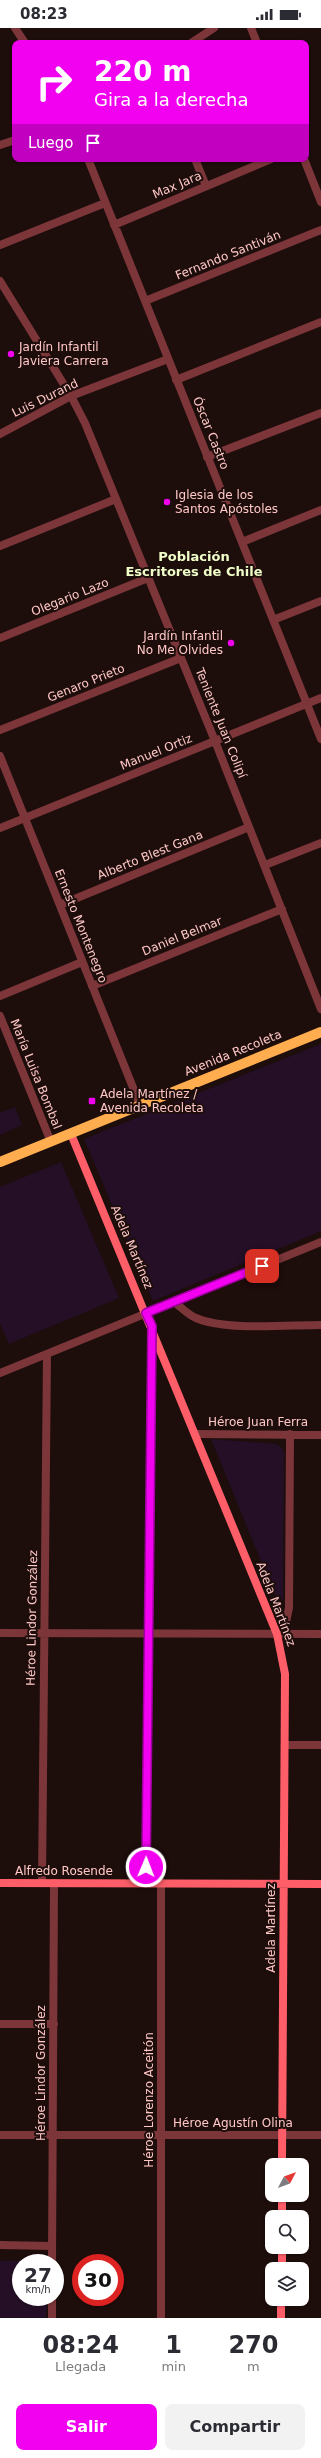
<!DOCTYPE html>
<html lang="es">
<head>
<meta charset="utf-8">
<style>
  body { margin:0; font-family:"DejaVu Sans",sans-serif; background:#f2f2f3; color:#2b2b33; height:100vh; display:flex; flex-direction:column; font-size:15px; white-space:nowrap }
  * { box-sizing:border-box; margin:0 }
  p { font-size:13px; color:#7c7c81 }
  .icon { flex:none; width:22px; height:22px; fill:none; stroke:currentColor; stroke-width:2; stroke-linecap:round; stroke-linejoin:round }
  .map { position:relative; height:2290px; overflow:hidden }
  .side { display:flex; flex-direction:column; background:#fff; flex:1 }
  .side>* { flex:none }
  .guide { position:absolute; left:12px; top:12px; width:297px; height:122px; border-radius:8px; box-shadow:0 1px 3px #0004; background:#f200f0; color:#fff; overflow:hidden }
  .needle { width:26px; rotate:49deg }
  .buttons { position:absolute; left:265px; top:2130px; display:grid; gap:8px }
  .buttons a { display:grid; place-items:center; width:44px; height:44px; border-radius:8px; background:#fff; box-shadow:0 1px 3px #0004; font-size:20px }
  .speed { position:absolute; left:12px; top:2226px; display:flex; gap:8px; font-size:20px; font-weight:700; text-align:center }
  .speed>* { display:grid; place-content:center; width:52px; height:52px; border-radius:50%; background:#fff; box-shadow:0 1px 3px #0004; line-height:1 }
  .speed small { font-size:10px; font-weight:400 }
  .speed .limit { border:6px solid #d22; background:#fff; color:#111 }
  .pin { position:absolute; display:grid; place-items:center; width:34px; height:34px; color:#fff; margin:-17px; border-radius:8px; box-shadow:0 2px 6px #0006 }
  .me { position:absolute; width:44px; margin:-22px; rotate:1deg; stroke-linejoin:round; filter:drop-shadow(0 0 3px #0008) }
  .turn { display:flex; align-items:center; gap:14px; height:84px; padding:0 16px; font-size:18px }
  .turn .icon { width:52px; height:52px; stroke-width:2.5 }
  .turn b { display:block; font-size:28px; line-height:34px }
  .then { display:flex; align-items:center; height:38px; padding:0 16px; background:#0003; gap:8px; font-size:15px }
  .eta { display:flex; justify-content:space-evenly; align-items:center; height:68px; text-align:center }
  .eta b { font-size:24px; font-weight:700; line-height:28px }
  .action { display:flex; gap:8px; margin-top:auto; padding:8px 16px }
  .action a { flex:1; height:46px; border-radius:8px; background:#f200f0; color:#fff; font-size:16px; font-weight:700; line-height:46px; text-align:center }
  .action a+a { background:#f2f2f3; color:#2b2b33 }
  .status { display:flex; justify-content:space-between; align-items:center; height:28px; padding:0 20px; background:#fff; direction:ltr }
  .status svg { height:11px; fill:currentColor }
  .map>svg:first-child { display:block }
  .green { fill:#240f27 }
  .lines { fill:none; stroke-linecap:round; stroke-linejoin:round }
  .street { stroke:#7c363a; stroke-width:8 }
  .secondary { stroke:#ff5e69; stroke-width:8 }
  .primary { stroke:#ffad4e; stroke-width:10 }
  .route-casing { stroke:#9d009c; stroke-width:10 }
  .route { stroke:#f200f0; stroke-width:7 }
  .poi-dot { fill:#f200f0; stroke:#1d0d0b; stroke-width:1.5 }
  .labels { text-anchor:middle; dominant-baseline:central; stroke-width:4; stroke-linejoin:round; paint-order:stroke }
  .street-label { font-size:12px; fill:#ffc8c7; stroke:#1d0d0b }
  .poi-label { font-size:12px; fill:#ffc8c7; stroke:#1d0d0b; text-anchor:start }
  .neighbourhood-label { font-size:13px; font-weight:bold; fill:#f0ffc9; stroke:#1d0d0b }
</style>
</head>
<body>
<div class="status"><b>08:23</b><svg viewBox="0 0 49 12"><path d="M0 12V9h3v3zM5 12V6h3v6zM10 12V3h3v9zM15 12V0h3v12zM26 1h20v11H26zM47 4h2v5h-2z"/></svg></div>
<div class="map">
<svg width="321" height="2290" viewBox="0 0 321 2290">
  <rect width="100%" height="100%" fill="#1d0d0b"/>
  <path class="green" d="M 321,1016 L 321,1203 L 153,1273 L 84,1111 Z
    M 15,1079 L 22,1097 L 0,1107 L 0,1085 Z
    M 61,1134 L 119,1270 L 9,1316 L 0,1296 L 0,1159 Z
    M 211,1411 L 277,1416 L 284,1423 L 283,1572 L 275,1567 Z
    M 0,2233 L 47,2233 L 21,2235 L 21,2269 L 47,2269 L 46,2290 L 0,2290 Z"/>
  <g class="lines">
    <path class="street" d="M 15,0 L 25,15
      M 251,0 L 257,15
      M 191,15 L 214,0
      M 0,117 L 15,112
      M 88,131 L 321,711
      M 195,131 L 206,158
      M 304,131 L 321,174
      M 114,197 L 271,131
      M 0,217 L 105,175
      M 0,253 L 71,368 L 85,395 L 215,713 L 321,981
      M 145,273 L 321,202
      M 176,352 L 321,294
      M 0,406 L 71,368 L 168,331
      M 207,429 L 321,385
      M 242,514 L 321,482
      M 0,518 L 116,471
      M 273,592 L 321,573
      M 0,610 L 148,550
      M 0,702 L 181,630
      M 0,728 L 140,1077
      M 0,800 L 321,670
      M 265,837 L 321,815
      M 60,877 L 249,799
      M 92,958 L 282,881
      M 0,968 L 82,934
      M 0,988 L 51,1114
      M 174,1274 C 181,1279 188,1287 196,1290 C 227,1303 286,1297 321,1297
      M 0,1345 L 321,1214
      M 196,1406 L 321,1407
      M 0,1605 L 321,1606
      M 277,1606 L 286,1594 L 289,1580 L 290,1406
      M 285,1717 L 321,1717
      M 146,1854 L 152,1301
      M 42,1855 L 47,1326
      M 0,1996 L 54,1996
      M 0,2107 L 321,2107
      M 0,2217 L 52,2218
      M 52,2235 L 54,1855
      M 52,2290 L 52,2269
      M 161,2290 L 161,1854"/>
    <path class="secondary" d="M 71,1106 L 277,1606 L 285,1646 L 282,2137
      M 0,1855 L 321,1856
      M 282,2189 L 282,2167
      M 282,2241 L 282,2219
      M 281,2290 L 281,2271"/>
    <path class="primary" d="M 0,1134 L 321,1004"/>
  </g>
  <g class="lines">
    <g class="route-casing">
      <path id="route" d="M 146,1839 L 152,1298 L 146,1285 L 262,1238"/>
    </g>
    <use href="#route" class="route"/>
  </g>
  <g class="poi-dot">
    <circle cx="11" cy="326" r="4"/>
    <circle cx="167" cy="474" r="4"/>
    <circle cx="231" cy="615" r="4"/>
    <rect x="88" y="1069" width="8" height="8" rx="2"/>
  </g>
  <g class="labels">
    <g class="street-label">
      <text transform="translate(177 157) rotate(-23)">Max Jara</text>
      <text transform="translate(228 227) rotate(-22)">Fernando Santiván</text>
      <text transform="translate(45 370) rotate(-26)">Luis Durand</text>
      <text transform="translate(211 405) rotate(68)">Óscar Castro</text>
      <text transform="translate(70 569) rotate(-22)">Olegario Lazo</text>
      <text transform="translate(86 655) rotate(-22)">Genaro Prieto</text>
      <text transform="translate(221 695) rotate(68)">Teniente Juan Colipí</text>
      <text transform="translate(156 724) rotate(-22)">Manuel Ortiz</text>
      <text transform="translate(150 827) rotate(-22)">Alberto Blest Gana</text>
      <text transform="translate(81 898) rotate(68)">Ernesto Montenegro</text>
      <text transform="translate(182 908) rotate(-22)">Daniel Belmar</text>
      <text transform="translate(233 1025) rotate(-22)">Avenida Recoleta</text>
      <text transform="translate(36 1046) rotate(68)">María Luisa Bombal</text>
      <text transform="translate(132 1219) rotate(67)">Adela Martínez</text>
      <text x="258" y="1394">Héroe Juan Ferra</text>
      <text transform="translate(276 1576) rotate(69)">Adela Martínez</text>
      <text transform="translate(32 1590) rotate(-89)">Héroe Lindor González</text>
      <text x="64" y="1843">Alfredo Rosende</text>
      <text transform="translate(271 1900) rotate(-90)">Adela Martínez</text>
      <text transform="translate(41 2045) rotate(-90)">Héroe Lindor González</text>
      <text transform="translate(149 2072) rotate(-90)">Héroe Lorenzo Aceitón</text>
      <text x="233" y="2095">Héroe Agustín Olina</text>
    </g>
    <g class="poi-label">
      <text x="19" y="319">Jardín Infantil<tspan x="19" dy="14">Javiera Carrera</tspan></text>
      <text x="175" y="467">Iglesia de los<tspan x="175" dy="14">Santos Apóstoles</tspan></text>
      <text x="223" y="608" text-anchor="end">Jardín Infantil<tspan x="223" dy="14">No Me Olvides</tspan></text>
      <text x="100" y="1066">Adela Martínez /<tspan x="100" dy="14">Avenida Recoleta</tspan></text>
    </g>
    <g class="neighbourhood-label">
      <text x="194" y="528">Población<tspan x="194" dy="15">Escritores de Chile</tspan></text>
    </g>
  </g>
</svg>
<div class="buttons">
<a><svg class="needle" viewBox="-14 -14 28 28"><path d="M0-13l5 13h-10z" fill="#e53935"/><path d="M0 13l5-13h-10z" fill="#7c7c81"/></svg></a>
<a><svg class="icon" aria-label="search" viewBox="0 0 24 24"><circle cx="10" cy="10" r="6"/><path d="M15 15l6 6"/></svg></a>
<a><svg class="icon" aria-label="layers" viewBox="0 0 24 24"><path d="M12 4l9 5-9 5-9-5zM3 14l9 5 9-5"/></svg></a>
</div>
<div class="speed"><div>27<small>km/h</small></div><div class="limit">30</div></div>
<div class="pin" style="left:262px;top:1238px;background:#d93025"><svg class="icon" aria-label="arrive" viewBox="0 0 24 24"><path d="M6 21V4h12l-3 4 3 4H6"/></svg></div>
<svg class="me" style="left:146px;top:1839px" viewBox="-20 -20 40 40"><circle r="17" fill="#f200f0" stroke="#fff" stroke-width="3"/><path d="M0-11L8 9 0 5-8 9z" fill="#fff"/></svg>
<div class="guide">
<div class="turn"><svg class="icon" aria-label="right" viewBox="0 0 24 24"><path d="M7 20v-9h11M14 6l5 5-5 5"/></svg><div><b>220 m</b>Gira a la derecha</div></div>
<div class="then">Luego<svg class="icon" aria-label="arrive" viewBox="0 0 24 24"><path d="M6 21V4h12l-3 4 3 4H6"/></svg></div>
</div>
</div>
<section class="side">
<div class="eta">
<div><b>08:24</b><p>Llegada</p></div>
<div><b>1</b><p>min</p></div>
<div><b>270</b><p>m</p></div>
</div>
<div class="action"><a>Salir</a><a>Compartir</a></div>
</section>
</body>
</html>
